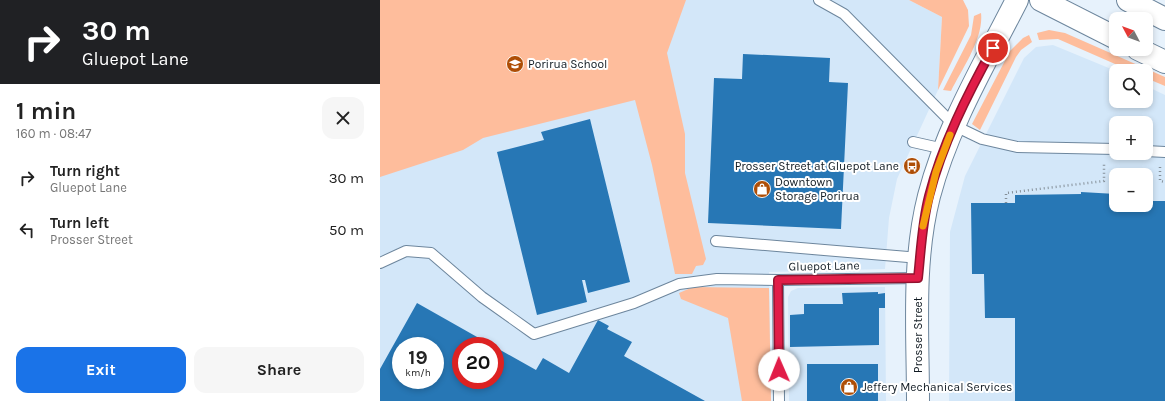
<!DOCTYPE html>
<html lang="en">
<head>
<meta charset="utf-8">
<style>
  body { margin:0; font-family:Karla,sans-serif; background:#f6f6f6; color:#222; height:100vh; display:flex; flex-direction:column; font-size:15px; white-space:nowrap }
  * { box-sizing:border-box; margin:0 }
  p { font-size:13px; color:#767676 }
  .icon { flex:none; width:22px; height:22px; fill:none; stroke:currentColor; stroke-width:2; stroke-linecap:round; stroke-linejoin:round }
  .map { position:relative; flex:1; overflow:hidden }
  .sheet { display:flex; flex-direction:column; background:#fff; width:380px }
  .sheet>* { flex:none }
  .banner { background:#202124; color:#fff; overflow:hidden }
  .needle { width:26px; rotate:311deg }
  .controls { position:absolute; left:729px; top:12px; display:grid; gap:8px }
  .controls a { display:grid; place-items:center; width:44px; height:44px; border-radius:8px; background:#fff; box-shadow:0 2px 6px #0003; font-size:20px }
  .speed { position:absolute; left:12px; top:337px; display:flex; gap:8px; font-size:20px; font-weight:700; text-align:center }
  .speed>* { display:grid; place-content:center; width:52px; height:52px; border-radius:50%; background:#fff; box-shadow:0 2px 6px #0003; line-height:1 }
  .speed small { font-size:10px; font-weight:400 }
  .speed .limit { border:6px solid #d22; background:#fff; color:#111 }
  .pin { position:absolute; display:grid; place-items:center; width:34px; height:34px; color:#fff; margin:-17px; border:2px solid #fff; border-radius:50%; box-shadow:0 1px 4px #0007 }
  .me { position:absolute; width:44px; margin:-22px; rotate:359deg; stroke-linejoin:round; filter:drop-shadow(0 0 3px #0008) }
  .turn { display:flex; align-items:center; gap:14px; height:84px; padding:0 16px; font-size:18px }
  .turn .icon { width:52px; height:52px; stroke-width:2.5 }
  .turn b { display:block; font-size:28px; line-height:34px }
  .round { display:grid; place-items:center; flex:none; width:42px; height:42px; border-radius:12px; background:#f6f6f6 }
  .headline { display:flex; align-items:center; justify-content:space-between; height:68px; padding:0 16px }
  h1 { font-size:24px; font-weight:700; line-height:30px }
  .primary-button { display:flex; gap:8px; margin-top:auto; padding:8px 16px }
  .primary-button a { flex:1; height:46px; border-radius:12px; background:#1a73e8; color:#fff; font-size:16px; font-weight:700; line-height:46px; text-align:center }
  .primary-button a+a { background:#f6f6f6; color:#222 }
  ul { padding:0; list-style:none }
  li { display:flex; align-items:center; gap:12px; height:52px; padding:0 16px }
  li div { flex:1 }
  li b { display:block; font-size:15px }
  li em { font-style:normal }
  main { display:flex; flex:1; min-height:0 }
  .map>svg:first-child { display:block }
  .built { fill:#d3e7f9; fill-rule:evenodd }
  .green { fill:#febd9c }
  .building { fill:#2777b5; fill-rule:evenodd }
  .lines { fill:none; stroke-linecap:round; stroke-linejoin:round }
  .lane-casing { stroke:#6d869d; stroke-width:12 }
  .secondary-casing { stroke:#6d869d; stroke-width:24 }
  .path { stroke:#859099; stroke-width:2.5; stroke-dasharray:1 3; stroke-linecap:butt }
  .lane { stroke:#fff; stroke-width:10 }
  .secondary { stroke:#fff; stroke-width:22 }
  .route-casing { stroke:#92132f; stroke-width:10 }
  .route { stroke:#e11d48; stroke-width:7 }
  .slow { stroke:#f59e0b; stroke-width:7 }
  .labels { text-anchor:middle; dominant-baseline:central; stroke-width:4; stroke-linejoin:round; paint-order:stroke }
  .poi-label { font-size:12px; fill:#101a22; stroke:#fff; text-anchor:start }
  .street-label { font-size:12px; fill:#101a22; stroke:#fff }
</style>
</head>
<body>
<main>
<section class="sheet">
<div class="banner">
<div class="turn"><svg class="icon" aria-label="right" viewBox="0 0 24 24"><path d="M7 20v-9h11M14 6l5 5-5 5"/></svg><div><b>30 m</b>Gluepot Lane</div></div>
</div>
<div class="headline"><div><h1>1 min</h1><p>160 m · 08:47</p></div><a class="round"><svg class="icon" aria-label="close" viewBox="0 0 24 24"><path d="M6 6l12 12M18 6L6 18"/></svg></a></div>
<ul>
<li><svg class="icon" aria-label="right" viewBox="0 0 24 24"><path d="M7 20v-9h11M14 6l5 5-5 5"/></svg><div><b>Turn right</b><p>Gluepot Lane</p></div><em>30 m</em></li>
<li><svg class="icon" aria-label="left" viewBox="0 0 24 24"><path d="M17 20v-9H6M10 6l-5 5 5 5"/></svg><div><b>Turn left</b><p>Prosser Street</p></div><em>50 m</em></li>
</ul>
<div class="primary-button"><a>Exit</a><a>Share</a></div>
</section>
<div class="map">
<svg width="785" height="401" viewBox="0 0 785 401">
  <rect width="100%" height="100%" fill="#e7f2fc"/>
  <path class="built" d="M 0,0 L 529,0 L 562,17 L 558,90 L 517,179 L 509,218 L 505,269 L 389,272 L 391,401 L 0,401 ZM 21,346 L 55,346 L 55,380 L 21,380 ZM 81,346 L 115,346 L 115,380 L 81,380 Z
    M 673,45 L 736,71 L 736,101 L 766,101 L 766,86 L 785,95 L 785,401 L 569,401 L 570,232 L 585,176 L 644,58 L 656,47 ZM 736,123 L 766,123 L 766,153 L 736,153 ZM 736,175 L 766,175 L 766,205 L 736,205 Z
    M 505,287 L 506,401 L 409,401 L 408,297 L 411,291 L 418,288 Z"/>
  <path class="green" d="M 0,0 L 306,0 L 287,53 L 305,134 L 305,173 L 326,259 L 323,265 L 316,266 L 312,274 L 295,274 L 272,165 L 255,100 L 103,138 L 83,150 L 0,177 Z
    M 529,0 L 583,0 L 588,10 L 589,26 L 558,90 L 562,17 Z
    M 601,13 C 604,38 582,69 571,91 L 563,90 L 591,35 L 594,16 Z
    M 669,30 L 685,33 L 785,77 L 785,86 L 766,78 L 766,71 L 751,71 L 678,39 L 659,40 L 657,33 Z
    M 649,35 L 652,42 L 641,50 L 636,57 L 600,130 L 592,124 L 630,51 L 643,38 Z
    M 313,287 L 389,288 L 391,401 L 362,401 L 348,318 L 301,299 L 299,293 Z"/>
  <path class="building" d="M 363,54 L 450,58 L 449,82 L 468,83 L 461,229 L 328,223 L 334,78 L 362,79 Z
    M 210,119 L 250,282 L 208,293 L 205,280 L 202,280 L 207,302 L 157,315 L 117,152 L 164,140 L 161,132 Z
    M 701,192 L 736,194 L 736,205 L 766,205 L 766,201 L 785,201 L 785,401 L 635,401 L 635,318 L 605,318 L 604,274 L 592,274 L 591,203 L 635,203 L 635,195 L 701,194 Z
    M 498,292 L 498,294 L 505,293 L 505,308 L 499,308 L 499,345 L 410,347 L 410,315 L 424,314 L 424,304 L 463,304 L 462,293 Z
    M 37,303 L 113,346 L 81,346 L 81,380 L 115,380 L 115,347 L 156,370 L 163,358 L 189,373 L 218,320 L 229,326 L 227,329 L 252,342 L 244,356 L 325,401 L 0,401 L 0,369 ZM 21,346 L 55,346 L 55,380 L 21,380 Z
    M 427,364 L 498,364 L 498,401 L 427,401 Z"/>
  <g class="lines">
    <g class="lane-casing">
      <path id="lane" d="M 439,0 L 464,14 L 575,126 L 602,139 L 637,147 L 736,149
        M 533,142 L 564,149
        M 766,151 L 785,152
        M 336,241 L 540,258
        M 0,263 L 26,251 L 51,253 L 102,297 L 154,334 L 254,303 L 299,284 L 337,279 L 398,280
        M 399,401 L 398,280 L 538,278"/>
    </g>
    <g class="secondary-casing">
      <path id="secondary" d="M 661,0 L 736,38
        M 748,0 L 785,19
        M 758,49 L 785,62
        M 538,401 C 538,334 532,262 549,196 C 567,127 605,63 637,0"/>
    </g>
    <path class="path" d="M 780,167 L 780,181 L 785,182
      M 626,203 L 626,193 L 724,181 L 724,164"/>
    <use href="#lane" class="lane"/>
    <use href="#secondary" class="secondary"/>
  </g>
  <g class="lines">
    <g class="route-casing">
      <path id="route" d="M 399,370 L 398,280 L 538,278 C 541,250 542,223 549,196 C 562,145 587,95 613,48"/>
    </g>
    <use href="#route" class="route"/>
    <path class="slow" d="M 543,226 L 556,172 L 570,135"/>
  </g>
  <defs>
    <g id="school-disc" transform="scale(0.9)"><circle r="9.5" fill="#ae4e06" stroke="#fff"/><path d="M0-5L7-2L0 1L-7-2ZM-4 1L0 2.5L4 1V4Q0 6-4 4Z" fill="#fff"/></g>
    <g id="bus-disc" transform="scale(0.9)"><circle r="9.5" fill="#ae4e06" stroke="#fff"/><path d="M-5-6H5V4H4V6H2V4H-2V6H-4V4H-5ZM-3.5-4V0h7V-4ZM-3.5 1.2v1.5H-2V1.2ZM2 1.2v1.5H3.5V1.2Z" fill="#fff"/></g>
    <g id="shop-disc" transform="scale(0.9)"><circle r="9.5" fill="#ae4e06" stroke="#fff"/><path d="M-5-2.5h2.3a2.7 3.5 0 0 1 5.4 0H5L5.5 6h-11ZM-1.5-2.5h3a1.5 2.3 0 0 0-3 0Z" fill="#fff"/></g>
  </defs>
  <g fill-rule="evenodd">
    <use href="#school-disc" x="135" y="64"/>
    <use href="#bus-disc" x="532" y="166"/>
    <use href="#shop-disc" x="382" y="189"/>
    <use href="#shop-disc" x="469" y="387"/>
  </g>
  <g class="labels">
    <g class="poi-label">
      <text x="148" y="64">Porirua School</text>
      <text x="519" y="166" text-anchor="end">Prosser Street at Gluepot Lane</text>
      <text x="395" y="182">Downtown<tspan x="395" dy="14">Storage Porirua</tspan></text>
      <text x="482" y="387">Jeffery Mechanical Services</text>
    </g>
    <g class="street-label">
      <text transform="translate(444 266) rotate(-1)">Gluepot Lane</text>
      <text transform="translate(538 335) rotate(-90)">Prosser Street</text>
    </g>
  </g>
</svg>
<div class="controls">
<a><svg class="needle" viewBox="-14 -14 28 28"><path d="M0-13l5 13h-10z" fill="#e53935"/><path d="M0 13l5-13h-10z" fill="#767676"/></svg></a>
<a><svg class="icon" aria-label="search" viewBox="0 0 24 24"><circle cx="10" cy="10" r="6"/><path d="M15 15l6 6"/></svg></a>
<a>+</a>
<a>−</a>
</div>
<div class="speed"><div>19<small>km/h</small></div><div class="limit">20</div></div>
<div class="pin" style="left:613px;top:48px;background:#d93025"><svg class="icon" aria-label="arrive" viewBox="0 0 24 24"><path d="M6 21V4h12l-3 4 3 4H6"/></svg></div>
<svg class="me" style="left:399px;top:370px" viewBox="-20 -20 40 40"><circle r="19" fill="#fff"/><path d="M0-13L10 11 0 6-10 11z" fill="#e11d48"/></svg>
</div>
</main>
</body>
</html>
